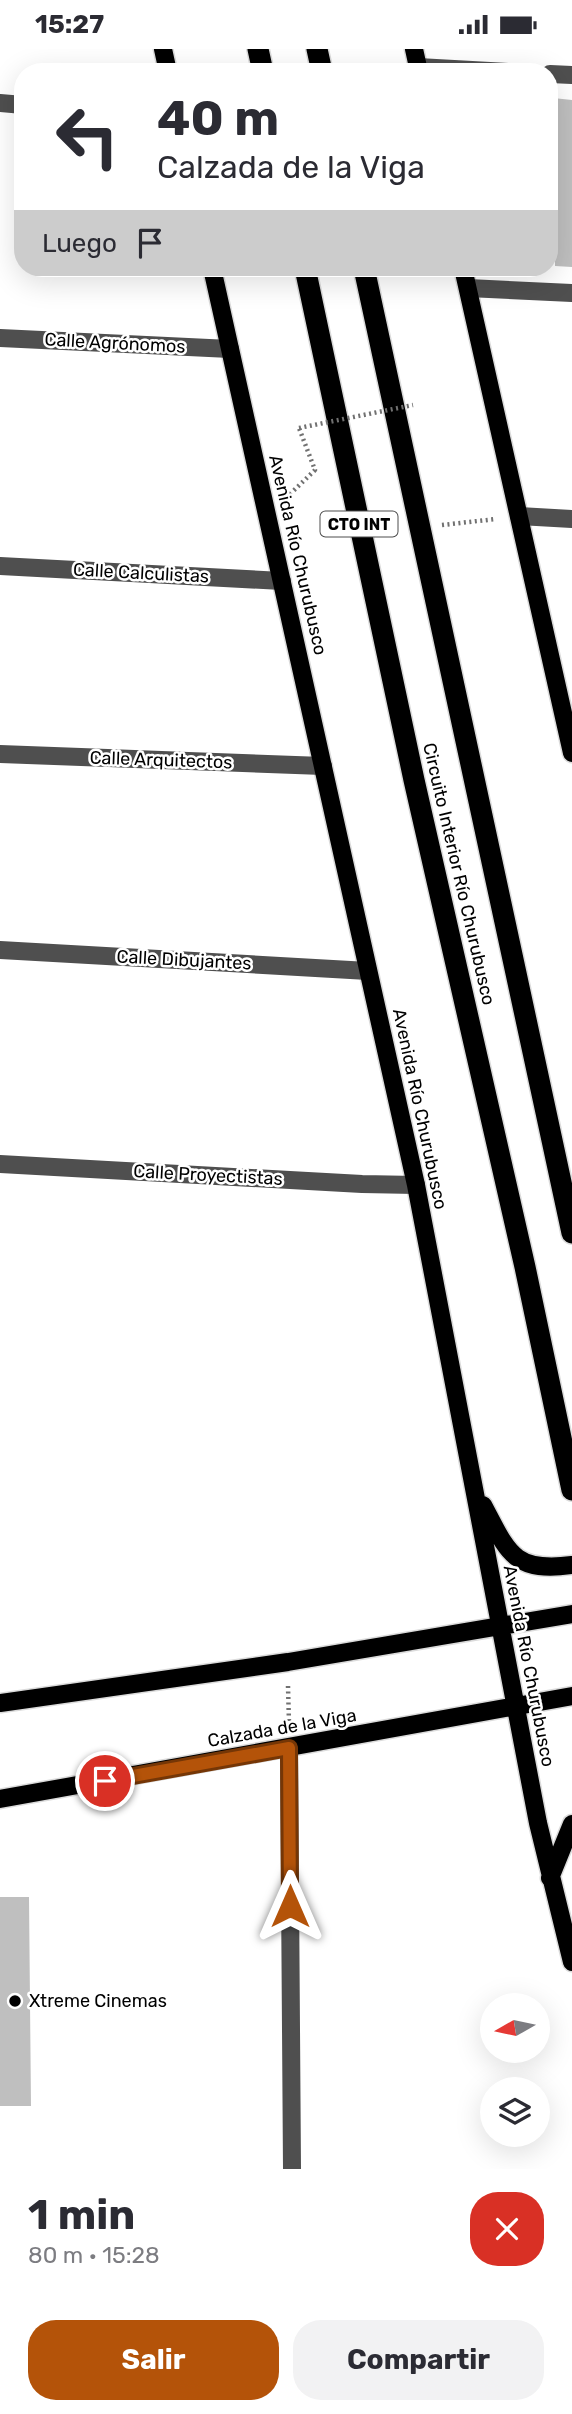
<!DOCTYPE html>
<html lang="es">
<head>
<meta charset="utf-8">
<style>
  body { margin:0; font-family:Rubik,sans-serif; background:#f2f2f3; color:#2b2b33; height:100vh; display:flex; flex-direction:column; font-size:26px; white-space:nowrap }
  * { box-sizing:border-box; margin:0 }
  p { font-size:23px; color:#7c7c81 }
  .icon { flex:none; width:38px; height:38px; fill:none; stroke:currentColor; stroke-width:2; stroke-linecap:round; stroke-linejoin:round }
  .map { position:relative; height:2120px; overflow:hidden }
  .panel { display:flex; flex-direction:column; background:#fff; flex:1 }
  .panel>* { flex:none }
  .banner { position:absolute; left:14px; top:14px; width:544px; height:214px; border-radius:28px; box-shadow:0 7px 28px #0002; background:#fff; color:#2b2b33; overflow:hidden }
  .needle { width:46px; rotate:261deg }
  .controls { position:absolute; left:480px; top:1944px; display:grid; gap:14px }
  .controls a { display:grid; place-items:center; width:70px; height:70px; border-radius:50%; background:#fff; box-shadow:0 7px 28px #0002; font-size:35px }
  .pin { position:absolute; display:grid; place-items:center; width:60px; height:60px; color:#fff; margin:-30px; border:4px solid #fff; border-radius:50%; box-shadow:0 2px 7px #0007 }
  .me { position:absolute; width:77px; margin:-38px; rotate:0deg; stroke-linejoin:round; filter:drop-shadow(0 0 5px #0008) }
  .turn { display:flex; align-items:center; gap:24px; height:147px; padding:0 28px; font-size:32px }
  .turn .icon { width:91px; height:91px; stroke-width:2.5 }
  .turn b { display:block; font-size:49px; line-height:60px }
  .then { display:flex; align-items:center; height:66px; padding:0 28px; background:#0003; gap:14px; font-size:26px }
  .round { display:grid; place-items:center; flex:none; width:74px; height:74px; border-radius:28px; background:#f2f2f3 }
  .head { display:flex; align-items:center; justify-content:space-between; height:119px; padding:0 28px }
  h1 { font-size:42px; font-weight:700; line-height:52px }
  .cta { display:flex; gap:14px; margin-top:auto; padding:14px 28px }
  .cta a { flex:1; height:80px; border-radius:28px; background:#b45309; color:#fff; font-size:28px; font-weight:700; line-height:80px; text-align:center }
  .cta a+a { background:#f2f2f3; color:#2b2b33 }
  .status { display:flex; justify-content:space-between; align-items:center; height:49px; padding:0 35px; background:#fff; direction:ltr }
  .status svg { height:19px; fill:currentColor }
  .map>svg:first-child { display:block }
  .building { fill:#bfbfbf }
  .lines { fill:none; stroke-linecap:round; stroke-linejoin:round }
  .major-casing { stroke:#dbdbdb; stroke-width:21 }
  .highway-casing { stroke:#dbdbdb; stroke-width:24 }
  .path { stroke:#717171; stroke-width:4.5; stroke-dasharray:2 3.5; stroke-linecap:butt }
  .minor { stroke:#4f4f4f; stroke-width:18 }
  .major { stroke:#000; stroke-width:18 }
  .highway { stroke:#000; stroke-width:21 }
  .path-bridge { stroke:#717171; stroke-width:4.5; stroke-dasharray:2 3.5; stroke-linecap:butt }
  .route-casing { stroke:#753606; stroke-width:18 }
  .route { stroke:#b45309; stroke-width:12 }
  .poi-dot { fill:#000; stroke:#fff; stroke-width:2.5 }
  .labels { text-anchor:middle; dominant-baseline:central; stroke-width:5; stroke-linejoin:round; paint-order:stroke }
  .shield { fill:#fff; stroke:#4c4c4c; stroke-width:2 }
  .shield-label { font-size:16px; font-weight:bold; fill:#000 }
  .street-label { font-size:18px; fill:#000; stroke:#fff }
  .poi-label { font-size:18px; fill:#000; stroke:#fff; text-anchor:start }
</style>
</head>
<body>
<div class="status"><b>15:27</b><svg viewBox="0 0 49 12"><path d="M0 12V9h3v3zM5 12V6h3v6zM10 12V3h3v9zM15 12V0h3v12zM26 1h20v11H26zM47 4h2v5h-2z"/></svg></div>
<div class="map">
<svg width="572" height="2120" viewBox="0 0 572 2120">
  <rect width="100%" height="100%" fill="#fff"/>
  <path class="building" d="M 553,49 L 572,51 L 572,218 L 555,217 Z
    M 0,1848 L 29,1848 L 31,2057 L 0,2057 Z"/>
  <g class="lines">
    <g class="major-casing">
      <path id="major" d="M 163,0 L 168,23
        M 414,0 L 419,23
        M 212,219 L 416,1136 L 538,1774 L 572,1913
        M 463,219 L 572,704
        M 483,1456 C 508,1503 513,1524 572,1516
        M 0,1654 L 288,1613 L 572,1565
        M 0,1750 L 572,1647
        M 550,1829 L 572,1775"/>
    </g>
    <g class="highway-casing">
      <path id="highway" d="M 258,0 L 263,23
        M 317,0 L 322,23
        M 305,219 L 414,731 L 525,1218 L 572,1441
        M 364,219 L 572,1184"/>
    </g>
    <path class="path" d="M 286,449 L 315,421 L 299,379
      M 442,476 L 496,470
      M 288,1637 L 289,1674"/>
    <path class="minor" d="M 418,18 L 508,23
      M 550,25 L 572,26
      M 0,54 L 23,56
      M 468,239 L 572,244
      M 0,289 L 230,300
      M 519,467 L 572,470
      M 0,517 L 282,532
      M 0,705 L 323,717
      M 0,901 L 368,922
      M 0,1115 L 362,1135 L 416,1136
      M 289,1699 L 292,2120"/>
    <use href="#major" class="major"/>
    <use href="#highway" class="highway"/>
    <path class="path-bridge" d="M 299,379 L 413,356"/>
  </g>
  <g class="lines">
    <g class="route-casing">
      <path id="route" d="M 105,1732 L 289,1699 L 290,1857"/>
    </g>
    <use href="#route" class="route"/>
  </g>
  <circle class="poi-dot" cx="15" cy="1952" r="7"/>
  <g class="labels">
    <rect class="shield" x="320.5" y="462.5" width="77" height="25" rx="5"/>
    <g class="shield-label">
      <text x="359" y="475">CTO INT</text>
    </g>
    <g class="street-label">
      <text transform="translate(115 294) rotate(3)">Calle Agrónomos</text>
      <text transform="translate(298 506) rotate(77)">Avenida Río Churubusco</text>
      <text transform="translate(141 524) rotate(3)">Calle Calculistas</text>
      <text transform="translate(161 711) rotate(2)">Calle Arquitectos</text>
      <text transform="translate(459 825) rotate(77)">Circuito Interior Río Churubusco</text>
      <text transform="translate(184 911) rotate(3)">Calle Dibujantes</text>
      <text transform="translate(420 1060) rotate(78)">Avenida Río Churubusco</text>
      <text transform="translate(208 1126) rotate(3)">Calle Proyectistas</text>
      <text transform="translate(529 1617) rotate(79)">Avenida Río Churubusco</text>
      <text transform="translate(282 1679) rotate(-10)">Calzada de la Viga</text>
    </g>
    <g class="poi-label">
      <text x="29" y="1952">Xtreme Cinemas</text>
    </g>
  </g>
</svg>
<div class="controls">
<a><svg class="needle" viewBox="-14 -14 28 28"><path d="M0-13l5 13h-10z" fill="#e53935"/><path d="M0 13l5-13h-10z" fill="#7c7c81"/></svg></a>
<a><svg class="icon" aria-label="layers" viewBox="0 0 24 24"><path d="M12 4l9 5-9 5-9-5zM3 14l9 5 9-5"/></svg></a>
</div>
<div class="pin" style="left:105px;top:1732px;background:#d93025"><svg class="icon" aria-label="arrive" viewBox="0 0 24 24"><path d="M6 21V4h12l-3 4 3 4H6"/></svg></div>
<svg class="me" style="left:290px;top:1857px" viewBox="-20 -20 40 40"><path d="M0-17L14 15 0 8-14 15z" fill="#b45309" stroke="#fff" stroke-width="4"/></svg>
<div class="banner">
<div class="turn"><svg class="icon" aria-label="left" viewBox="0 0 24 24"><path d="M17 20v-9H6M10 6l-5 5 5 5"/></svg><div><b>40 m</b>Calzada de la Viga</div></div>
<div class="then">Luego<svg class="icon" aria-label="arrive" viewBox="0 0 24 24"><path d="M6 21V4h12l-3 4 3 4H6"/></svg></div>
</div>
</div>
<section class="panel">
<div class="head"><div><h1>1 min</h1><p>80 m · 15:28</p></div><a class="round" style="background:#d93025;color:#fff"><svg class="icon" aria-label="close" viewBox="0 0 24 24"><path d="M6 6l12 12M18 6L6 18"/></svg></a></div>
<div class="cta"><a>Salir</a><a>Compartir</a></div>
</section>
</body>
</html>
